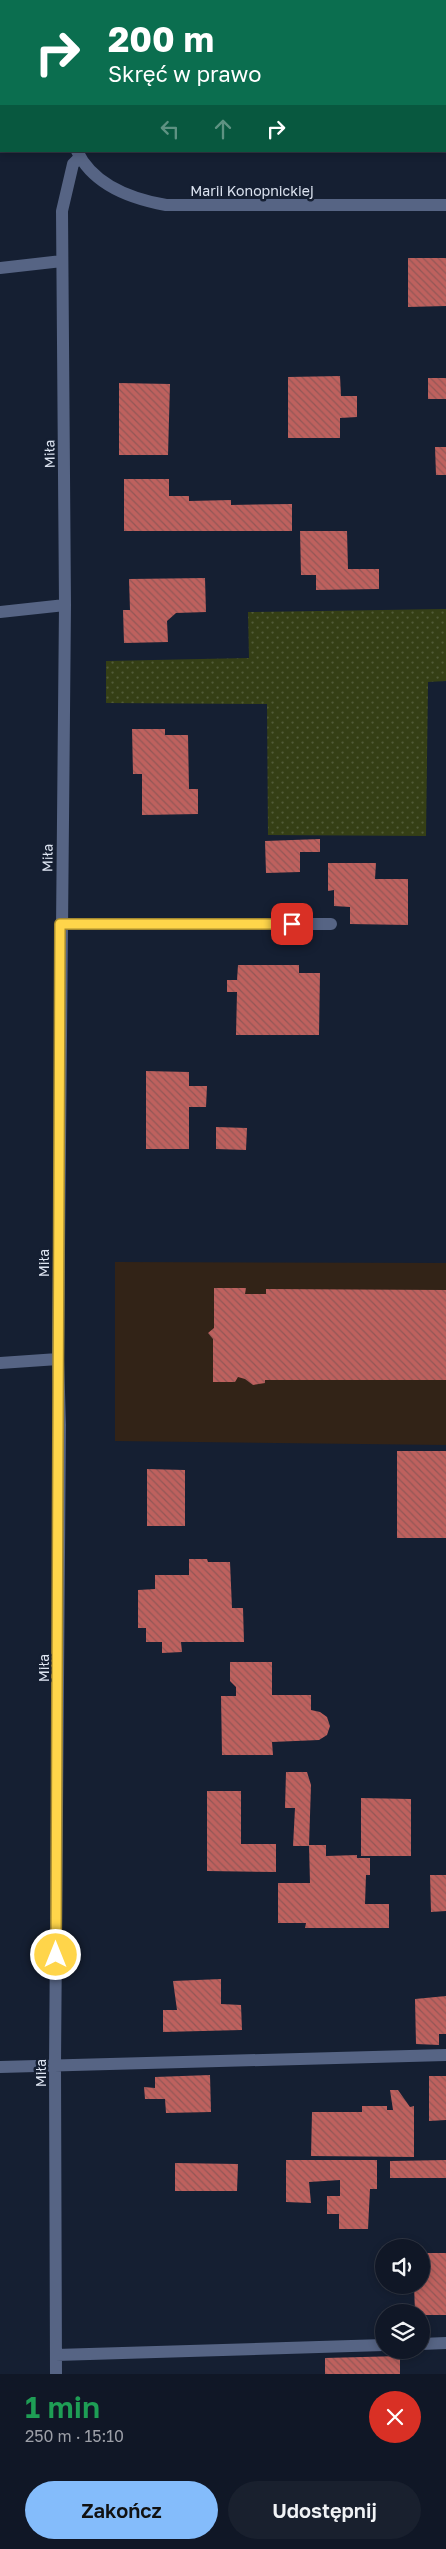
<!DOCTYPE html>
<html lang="pl">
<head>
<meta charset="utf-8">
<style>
  body { margin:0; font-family:"Golos Text",sans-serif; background:#19202e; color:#f1f3f6; height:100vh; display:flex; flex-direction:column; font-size:19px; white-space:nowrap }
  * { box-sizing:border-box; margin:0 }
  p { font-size:16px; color:#9c9fa7 }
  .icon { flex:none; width:28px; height:28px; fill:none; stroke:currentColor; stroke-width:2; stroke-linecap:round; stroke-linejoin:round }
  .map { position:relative; height:2374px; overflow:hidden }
  .panel { display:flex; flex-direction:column; background:#101726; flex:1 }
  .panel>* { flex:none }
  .top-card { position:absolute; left:0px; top:0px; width:446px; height:152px; box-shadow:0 2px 8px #0003,0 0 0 1px #303643; background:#0b6e4f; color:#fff; overflow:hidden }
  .fabs { position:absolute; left:375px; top:2239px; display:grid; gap:10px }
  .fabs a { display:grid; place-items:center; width:55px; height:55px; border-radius:50%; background:#101726; box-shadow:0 2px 8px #0003,0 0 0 1px #303643; font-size:25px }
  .pin { position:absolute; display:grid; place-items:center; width:42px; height:42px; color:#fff; margin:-21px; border-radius:10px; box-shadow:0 2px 8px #0006 }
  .me { position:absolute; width:55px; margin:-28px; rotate:0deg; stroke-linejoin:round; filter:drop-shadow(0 0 4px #0008) }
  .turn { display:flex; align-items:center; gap:18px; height:105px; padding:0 25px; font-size:22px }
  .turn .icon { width:65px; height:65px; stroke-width:2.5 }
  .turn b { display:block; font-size:35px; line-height:42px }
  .lanes { display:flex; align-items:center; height:48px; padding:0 25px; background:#0003; justify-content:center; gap:25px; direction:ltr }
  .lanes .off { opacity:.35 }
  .round { display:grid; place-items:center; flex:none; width:52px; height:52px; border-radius:26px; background:#19202e }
  .headline { display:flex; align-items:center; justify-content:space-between; height:85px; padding:0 25px }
  h1 { font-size:30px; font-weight:600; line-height:38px; color:#1e9e55 }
  .action { display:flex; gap:10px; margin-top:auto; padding:10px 25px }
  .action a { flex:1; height:58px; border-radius:30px; background:#84bcfb; color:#111; font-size:20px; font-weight:600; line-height:58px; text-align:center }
  .action a+a { background:#19202e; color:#f1f3f6 }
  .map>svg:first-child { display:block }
  .commercial { fill:#322317 }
  .green { fill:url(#green-dots) }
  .building { fill:url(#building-back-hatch) }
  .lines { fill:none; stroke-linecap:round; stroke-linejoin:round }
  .minor { stroke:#566484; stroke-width:12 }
  .route-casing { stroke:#a68a30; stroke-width:12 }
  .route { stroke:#ffd54a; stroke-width:9 }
  .labels { text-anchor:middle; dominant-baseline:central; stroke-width:5; stroke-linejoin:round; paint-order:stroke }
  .street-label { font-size:14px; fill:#dde4f1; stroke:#151f32 }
</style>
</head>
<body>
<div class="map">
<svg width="446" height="2374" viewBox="0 0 446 2374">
  <defs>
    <pattern id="green-dots" width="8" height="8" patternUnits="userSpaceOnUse" patternTransform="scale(1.25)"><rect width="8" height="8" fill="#353f15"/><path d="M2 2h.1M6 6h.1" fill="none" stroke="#525b38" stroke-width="1.8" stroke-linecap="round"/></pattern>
    <pattern id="building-back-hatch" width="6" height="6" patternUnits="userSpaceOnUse" patternTransform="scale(1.25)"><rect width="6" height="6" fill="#be615e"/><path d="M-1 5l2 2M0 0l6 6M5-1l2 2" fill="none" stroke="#935756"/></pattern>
  </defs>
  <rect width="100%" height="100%" fill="#151f32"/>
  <path class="commercial" d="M 115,1262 L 446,1263 L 446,1445 L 115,1441 Z"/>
  <path class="green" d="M 446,609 L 446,681 L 428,682 L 426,836 L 268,835 L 267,704 L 106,703 L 106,661 L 249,658 L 248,612 Z"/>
  <path class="building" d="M 408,258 L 446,258 L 446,306 L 408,307 Z
    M 340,376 L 341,396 L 357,396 L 357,417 L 340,418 L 340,438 L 288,438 L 288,377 Z
    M 428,378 L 446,378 L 446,399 L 428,399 Z
    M 119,383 L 170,384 L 168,455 L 119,455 Z
    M 435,447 L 446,447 L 446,475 L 436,475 Z
    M 124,479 L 169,479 L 169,496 L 189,496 L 189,501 L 231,500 L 231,505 L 292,504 L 292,531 L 124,531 Z
    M 300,531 L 347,531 L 348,569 L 379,569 L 379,589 L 316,590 L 316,575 L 301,575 Z
    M 205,578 L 206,612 L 176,613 L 167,621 L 168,642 L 124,643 L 123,610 L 130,610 L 129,579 Z
    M 132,729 L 165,729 L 165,735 L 188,735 L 189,789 L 198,789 L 198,814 L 142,815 L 142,774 L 133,774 Z
    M 320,839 L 320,852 L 300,852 L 300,872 L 266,873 L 265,841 Z
    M 328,863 L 376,863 L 375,879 L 408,879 L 408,925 L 350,924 L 350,907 L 334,906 L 334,890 L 328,891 Z
    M 238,965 L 299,965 L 299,973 L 320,973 L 319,1035 L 236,1035 L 237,992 L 227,992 L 227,980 L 237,980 Z
    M 146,1071 L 189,1072 L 189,1086 L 207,1086 L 206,1107 L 189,1107 L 189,1149 L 146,1149 Z
    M 216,1127 L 247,1128 L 246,1150 L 216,1149 Z
    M 214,1288 L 246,1288 L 245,1294 L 266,1294 L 266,1289 L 446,1290 L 446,1380 L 265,1380 L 265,1383 L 253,1385 L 245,1379 L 238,1377 L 235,1382 L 213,1382 L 213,1339 L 208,1333 L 214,1328 Z
    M 397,1451 L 446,1451 L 446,1538 L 397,1538 Z
    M 147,1469 L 185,1470 L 185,1526 L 147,1526 Z
    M 189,1559 L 207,1559 L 208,1562 L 230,1562 L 232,1608 L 243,1608 L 244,1642 L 181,1642 L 182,1652 L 162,1653 L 162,1642 L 146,1642 L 146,1628 L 138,1628 L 138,1590 L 155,1589 L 155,1575 L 189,1575 Z
    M 230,1662 L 272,1662 L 272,1695 L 311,1695 L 311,1710 L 320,1712 L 327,1717 L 330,1726 L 327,1735 L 319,1740 L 272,1742 L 273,1755 L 222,1755 L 221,1696 L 236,1696 L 236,1687 L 230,1681 Z
    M 286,1772 L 307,1772 L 311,1785 L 309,1846 L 293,1846 L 295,1808 L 285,1808 Z
    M 207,1791 L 241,1791 L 241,1844 L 276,1844 L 276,1872 L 207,1871 Z
    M 361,1798 L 411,1799 L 411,1856 L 361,1856 Z
    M 309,1845 L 326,1845 L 326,1856 L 357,1855 L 357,1858 L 370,1858 L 370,1875 L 366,1875 L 365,1904 L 389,1904 L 389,1928 L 305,1928 L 306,1923 L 278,1923 L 278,1883 L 310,1883 Z
    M 430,1875 L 446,1875 L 446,1911 L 431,1912 Z
    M 221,1979 L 221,2004 L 241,2005 L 242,2030 L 163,2032 L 163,2010 L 177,2010 L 173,1981 Z
    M 446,1996 L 446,2034 L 439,2034 L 439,2045 L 416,2044 L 415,1999 Z
    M 210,2075 L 211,2112 L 166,2113 L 165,2099 L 145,2099 L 144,2087 L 155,2088 L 155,2077 Z
    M 429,2076 L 446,2076 L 446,2120 L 429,2121 Z
    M 390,2090 L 398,2090 L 410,2107 L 414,2106 L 414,2157 L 311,2156 L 312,2112 L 362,2112 L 362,2106 L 387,2106 L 387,2110 L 393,2110 Z
    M 286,2160 L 377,2160 L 377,2189 L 370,2189 L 368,2229 L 339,2229 L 339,2214 L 327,2214 L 327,2196 L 340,2196 L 340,2180 L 309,2182 L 311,2203 L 286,2202 Z
    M 446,2160 L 446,2178 L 390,2178 L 390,2161 Z
    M 175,2163 L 238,2164 L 237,2191 L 175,2191 Z
    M 421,2253 L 446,2253 L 446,2315 L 421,2315 L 421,2312 L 415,2312 L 414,2285 L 421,2285 Z
    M 400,2356 L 400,2374 L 325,2374 L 325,2358 Z"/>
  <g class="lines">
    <path class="minor" d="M 59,0 L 59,1
      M 77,151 C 93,185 132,199 166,205 L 446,205
      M 0,268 L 62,261
      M 0,612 L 65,605
      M 61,924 L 331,924
      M 0,1363 L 58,1359
      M 0,2067 L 446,2055
      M 421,2344 L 446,2343
      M 56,2355 L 384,2345
      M 56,2374 L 55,2065 L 60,1425 L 58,1359 L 65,605 L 62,211 L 73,164 L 80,157"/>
  </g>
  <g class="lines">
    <g class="route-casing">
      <path id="route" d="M 56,1955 L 60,924 L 292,924"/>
    </g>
    <use href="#route" class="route"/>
  </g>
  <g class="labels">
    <g class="street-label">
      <text x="252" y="190">Marii Konopnickiej</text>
      <text transform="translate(49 454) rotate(-91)">Miła</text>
      <text transform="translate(47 858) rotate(-89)">Miła</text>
      <text transform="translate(43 1263) rotate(-90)">Miła</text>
      <text transform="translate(43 1668) rotate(-90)">Miła</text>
      <text transform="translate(40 2073) rotate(-90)">Miła</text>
    </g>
  </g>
</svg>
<div class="fabs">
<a><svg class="icon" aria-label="sound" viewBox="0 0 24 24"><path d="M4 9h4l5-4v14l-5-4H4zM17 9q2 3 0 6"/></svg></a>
<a><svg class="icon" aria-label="layers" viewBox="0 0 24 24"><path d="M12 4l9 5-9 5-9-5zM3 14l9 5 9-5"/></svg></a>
</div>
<div class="pin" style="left:292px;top:924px;background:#d93025"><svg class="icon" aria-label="arrive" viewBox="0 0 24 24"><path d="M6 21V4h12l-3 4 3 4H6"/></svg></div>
<svg class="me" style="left:56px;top:1955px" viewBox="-20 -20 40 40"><circle r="17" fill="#ffd54a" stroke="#fff" stroke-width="3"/><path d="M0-11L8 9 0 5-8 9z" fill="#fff"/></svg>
<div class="top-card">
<div class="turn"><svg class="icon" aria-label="right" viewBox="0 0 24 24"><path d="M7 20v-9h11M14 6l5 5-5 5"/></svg><div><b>200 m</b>Skręć w prawo</div></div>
<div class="lanes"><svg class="icon off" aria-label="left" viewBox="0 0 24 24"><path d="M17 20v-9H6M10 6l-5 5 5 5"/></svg><svg class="icon off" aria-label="ahead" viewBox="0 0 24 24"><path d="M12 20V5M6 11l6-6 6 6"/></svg><svg class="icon" aria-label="right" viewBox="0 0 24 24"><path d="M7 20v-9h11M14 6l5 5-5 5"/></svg></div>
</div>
</div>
<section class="panel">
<div class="headline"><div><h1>1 min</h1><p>250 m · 15:10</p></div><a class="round" style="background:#d93025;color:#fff"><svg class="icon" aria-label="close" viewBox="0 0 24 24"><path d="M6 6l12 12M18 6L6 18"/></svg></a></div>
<div class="action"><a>Zakończ</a><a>Udostępnij</a></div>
</section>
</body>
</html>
